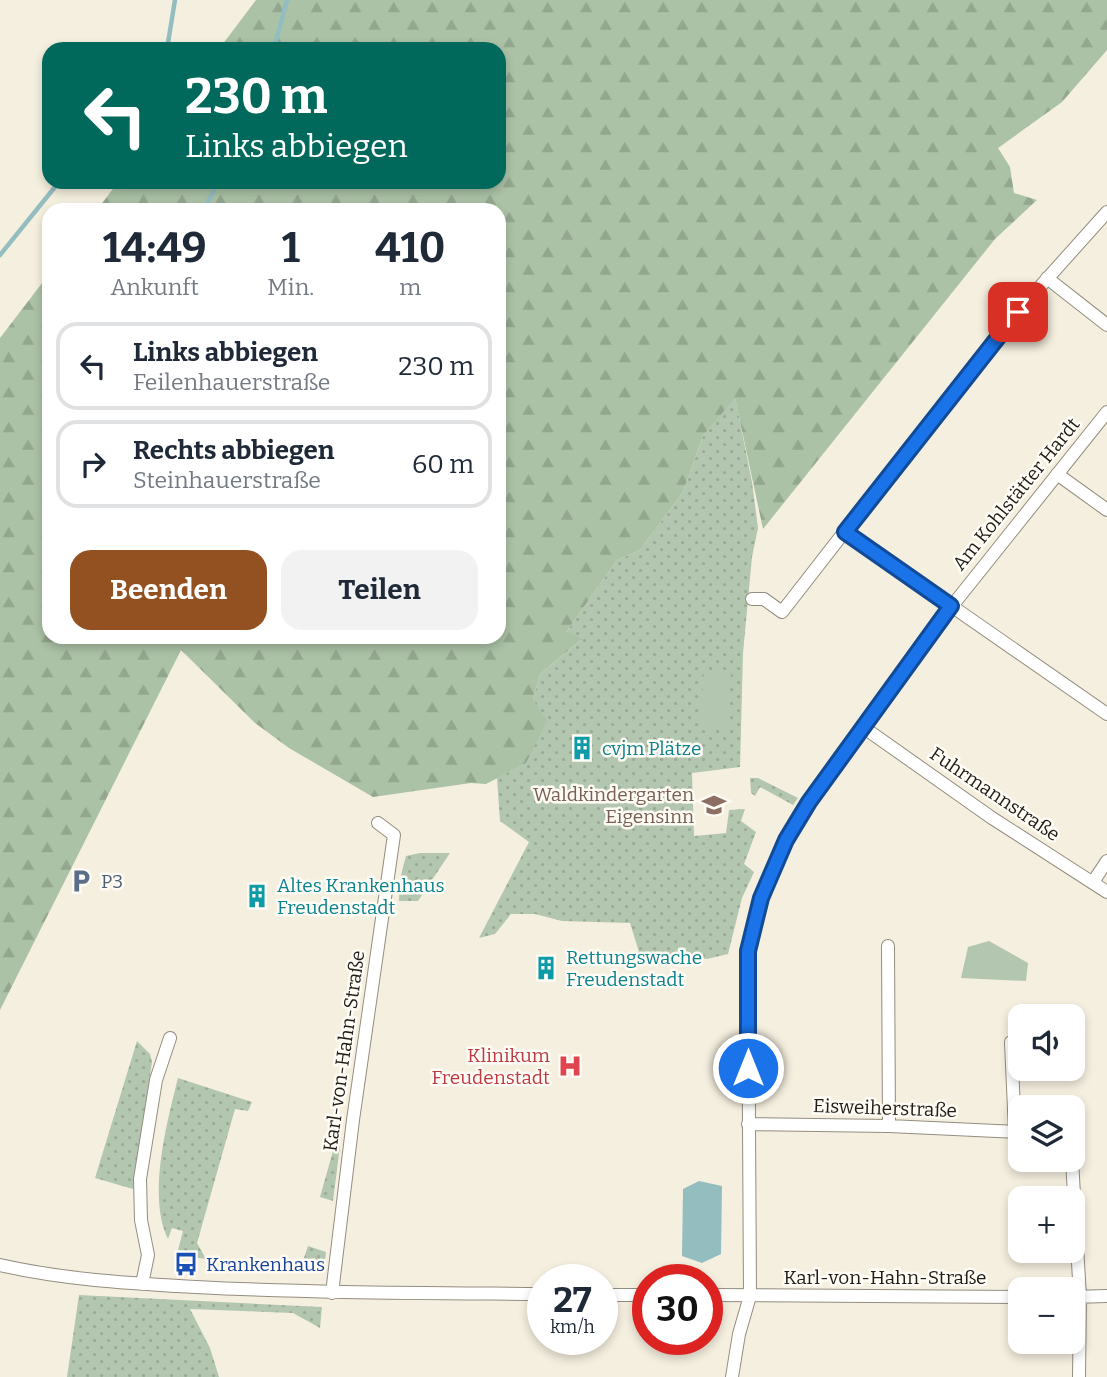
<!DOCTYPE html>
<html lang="de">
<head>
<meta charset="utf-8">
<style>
  body { margin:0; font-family:Bitter,serif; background:#f2f2f3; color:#1f2937; height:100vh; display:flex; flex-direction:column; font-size:26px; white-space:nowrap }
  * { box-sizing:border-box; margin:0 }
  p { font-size:23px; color:#747a83 }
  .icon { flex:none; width:38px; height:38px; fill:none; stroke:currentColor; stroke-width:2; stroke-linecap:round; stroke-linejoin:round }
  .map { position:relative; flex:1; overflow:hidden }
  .drawer { position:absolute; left:42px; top:203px; width:464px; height:441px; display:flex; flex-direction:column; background:#fff; border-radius:21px; box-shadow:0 4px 10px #0003 }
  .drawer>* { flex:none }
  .guide { position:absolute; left:42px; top:42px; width:464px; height:147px; border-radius:21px; box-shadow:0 4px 10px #0003; background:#00695c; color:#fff; overflow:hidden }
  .buttons { position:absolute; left:1008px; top:1004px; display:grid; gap:14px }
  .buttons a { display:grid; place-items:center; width:77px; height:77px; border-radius:14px; background:#fff; box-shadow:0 4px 10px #0003; font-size:35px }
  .speed { position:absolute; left:527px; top:1264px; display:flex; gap:14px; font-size:35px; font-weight:700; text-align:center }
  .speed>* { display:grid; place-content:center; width:91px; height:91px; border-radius:50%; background:#fff; box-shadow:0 4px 10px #0003; line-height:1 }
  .speed small { font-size:18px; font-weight:400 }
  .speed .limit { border:10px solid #d22; background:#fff; color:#111 }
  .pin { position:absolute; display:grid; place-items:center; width:60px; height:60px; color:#fff; margin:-30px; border-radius:14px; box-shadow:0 4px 10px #0006 }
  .me { position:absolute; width:77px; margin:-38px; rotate:0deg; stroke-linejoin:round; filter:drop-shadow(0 0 5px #0008) }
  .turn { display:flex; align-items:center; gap:24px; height:147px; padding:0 28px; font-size:32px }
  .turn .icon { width:91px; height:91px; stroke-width:2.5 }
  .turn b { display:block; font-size:49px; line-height:60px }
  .eta { display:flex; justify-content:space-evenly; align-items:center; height:119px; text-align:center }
  .eta b { font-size:42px; font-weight:700; line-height:49px }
  .primary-button { display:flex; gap:14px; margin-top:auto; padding:14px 28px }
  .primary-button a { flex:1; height:80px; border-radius:21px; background:#935020; color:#fff; font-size:28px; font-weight:700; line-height:80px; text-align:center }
  .primary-button a+a { background:#f2f2f3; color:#1f2937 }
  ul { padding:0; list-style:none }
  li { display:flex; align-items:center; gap:21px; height:88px; margin:0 14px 10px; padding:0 14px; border:4px solid #e0e1e3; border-radius:21px }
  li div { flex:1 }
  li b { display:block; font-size:26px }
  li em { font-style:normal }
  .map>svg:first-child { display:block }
  .grass { fill:url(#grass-dots) }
  .forest { fill:url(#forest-firs) }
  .park { fill:#b3c6af }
  .water { fill:#93bdbf }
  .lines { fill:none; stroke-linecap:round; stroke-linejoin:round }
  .stream { stroke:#93bdbf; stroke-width:4.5 }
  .street-casing { stroke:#938d7f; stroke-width:14 }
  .street { stroke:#fff; stroke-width:12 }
  .route-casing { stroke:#114b97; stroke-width:18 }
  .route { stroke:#1a73e8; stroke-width:12 }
  .labels { text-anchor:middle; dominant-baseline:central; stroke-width:5; stroke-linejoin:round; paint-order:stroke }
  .street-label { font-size:19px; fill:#1e1c16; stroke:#fffcf6 }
  .culture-label { font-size:19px; fill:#0d838f; stroke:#fffcf6; text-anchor:start }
  .education-label { font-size:19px; fill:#785e54; stroke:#fffcf6; text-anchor:end }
  .service-label { font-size:19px; fill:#4e5e75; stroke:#fffcf6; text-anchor:start }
  .health-label { font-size:19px; fill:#be3a42; stroke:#fffcf6; text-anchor:end }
  .transit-label { font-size:19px; fill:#164399; stroke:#fffcf6; text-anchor:start }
</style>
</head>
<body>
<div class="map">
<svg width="1107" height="1377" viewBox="0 0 1107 1377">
  <defs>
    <pattern id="grass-dots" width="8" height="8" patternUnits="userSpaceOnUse" patternTransform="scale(1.75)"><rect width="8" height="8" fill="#b3c6af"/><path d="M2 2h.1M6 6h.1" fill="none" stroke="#9aaa96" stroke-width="1.8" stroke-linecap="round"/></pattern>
    <pattern id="forest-firs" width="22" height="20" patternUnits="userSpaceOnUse" patternTransform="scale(1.75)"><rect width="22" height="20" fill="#abc2a6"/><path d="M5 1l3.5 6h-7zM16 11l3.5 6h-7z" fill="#93a68e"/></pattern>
  </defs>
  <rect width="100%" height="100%" fill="#f5efdf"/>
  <path class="grass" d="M 735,397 L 752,482 L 758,528 L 752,557 L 743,653 L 740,767 L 692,773 L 694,836 L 726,833 L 729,810 L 745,809 L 741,821 L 756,832 L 744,864 L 754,872 L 742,898 L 728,954 L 707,959 L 639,952 L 630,923 L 562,921 L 535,914 L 511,914 L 495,934 L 479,938 L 529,842 L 500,821 L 497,778 L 526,763 L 533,699 L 540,674 L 581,640 L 567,631 L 617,560 L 640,550 L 683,492 L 703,436 Z
    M 750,778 L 758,778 L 798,798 L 793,805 L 760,787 L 755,796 L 751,793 Z
    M 420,853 L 450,853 L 418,901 L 399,901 L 400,879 L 406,856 Z
    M 137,1041 L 150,1054 L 152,1062 L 133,1189 L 95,1178 Z
    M 178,1078 L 252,1102 L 248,1111 L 235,1109 L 197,1243 L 206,1259 L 193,1257 L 178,1250 L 183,1231 L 172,1228 L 168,1239 C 147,1197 167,1122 178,1078 Z
    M 335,1144 L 340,1146 L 333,1201 L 320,1197 Z
    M 308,1246 L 326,1252 L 324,1270 L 301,1267 Z
    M 79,1295 L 322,1307 L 320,1328 L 293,1313 L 190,1309 L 210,1348 L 219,1377 L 67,1377 Z"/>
  <path class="forest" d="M 256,0 L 1107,0 L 1107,50 L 1062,102 L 998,148 L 1010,167 L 1014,193 L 1037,200 L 995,239 L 763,529 L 735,398 L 703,436 L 683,492 L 640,550 L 617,560 L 567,631 L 582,639 L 540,674 L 533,699 L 547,721 L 526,763 L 486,784 L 471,783 L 373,797 L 289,748 L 255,723 L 181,650 L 0,1010 L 0,338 L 49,274 L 49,637 L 499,637 L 499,210 L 97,210 L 118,182 L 499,182 L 499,49 L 219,49 Z"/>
  <path class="park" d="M 704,670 L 731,672 L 726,727 L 700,725 Z
    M 989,941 L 1028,963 L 1026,981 L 961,978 L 968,947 Z"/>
  <path class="water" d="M 699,1181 L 722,1186 L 721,1254 L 702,1263 L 682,1256 L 683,1189 Z"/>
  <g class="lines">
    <path class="stream" d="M 167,49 L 175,0
      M 274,49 L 287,0
      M 204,210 L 218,182
      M 0,255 L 59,182"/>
    <g class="street-casing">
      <path id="street" d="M 1047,278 L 1107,325
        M 1057,474 L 1107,510
        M 845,532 L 1107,714
        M 752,599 L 764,599 L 782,612 L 1003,328 L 1107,212
        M 863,727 L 992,818 L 1107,892
        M 1093,882 L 1107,861
        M 888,946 L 889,1126
        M 1011,1042 L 1015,1132
        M 748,1124 L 889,1126 L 1020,1132
        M 1072,1160 L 1080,1297 L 1079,1377
        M 0,1265 C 67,1280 128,1283 196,1287 C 311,1293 427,1293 542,1294
        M 142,1284 L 148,1255 L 141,1220 L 140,1179 L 156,1080 L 170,1038
        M 332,1293 L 353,1120 L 394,835 L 378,823
        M 602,1295 L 648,1295
        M 707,1295 L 1020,1297
        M 1073,1297 L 1107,1296
        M 732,1377 L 739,1334 L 750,1296 L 748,951 L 761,898 L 786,840 L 809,802 L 952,606 L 1107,412"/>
    </g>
    <use href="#street" class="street"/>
  </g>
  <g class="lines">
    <g class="route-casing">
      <path id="route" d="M 748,1068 L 748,951 L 761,898 L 786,840 L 809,802 L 951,606 L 845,532 L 1018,312"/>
    </g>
    <use href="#route" class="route"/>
  </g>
  <defs>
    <g id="building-bare" transform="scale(1.89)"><path d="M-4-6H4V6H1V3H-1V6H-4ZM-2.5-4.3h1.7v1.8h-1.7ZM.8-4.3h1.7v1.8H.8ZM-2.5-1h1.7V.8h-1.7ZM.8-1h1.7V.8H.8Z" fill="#0f9aa8" stroke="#fffcf6" stroke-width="2.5" paint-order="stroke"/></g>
    <g id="school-bare" transform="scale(1.89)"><path d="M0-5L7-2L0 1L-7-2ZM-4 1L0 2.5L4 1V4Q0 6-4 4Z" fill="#8d6e63" stroke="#fffcf6" stroke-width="2.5" paint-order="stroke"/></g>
    <g id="parking-bare" transform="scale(1.89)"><path d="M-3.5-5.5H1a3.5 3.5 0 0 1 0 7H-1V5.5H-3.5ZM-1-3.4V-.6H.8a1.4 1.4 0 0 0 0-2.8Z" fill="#5c6f8a" stroke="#fffcf6" stroke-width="2.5" paint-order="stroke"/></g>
    <g id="hospital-bare" transform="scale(1.89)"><path d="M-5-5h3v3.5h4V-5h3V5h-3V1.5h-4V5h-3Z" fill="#e0444e" stroke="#fffcf6" stroke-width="2.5" paint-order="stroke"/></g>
    <g id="bus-bare" transform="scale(1.89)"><path d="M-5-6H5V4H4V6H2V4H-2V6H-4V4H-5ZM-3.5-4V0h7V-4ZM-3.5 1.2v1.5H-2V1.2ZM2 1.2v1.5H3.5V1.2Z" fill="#1a4fb4" stroke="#fffcf6" stroke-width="2.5" paint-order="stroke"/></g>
  </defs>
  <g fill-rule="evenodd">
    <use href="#building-bare" x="582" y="748"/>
    <use href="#school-bare" x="714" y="805"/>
    <use href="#parking-bare" x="81" y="881"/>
    <use href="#building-bare" x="257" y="896"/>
    <use href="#building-bare" x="546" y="968"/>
    <use href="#hospital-bare" x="570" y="1066"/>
    <use href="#bus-bare" x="186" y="1264"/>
  </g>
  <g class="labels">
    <g class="street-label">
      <text transform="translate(1016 494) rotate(-51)">Am Kohlstätter Hardt</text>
      <text transform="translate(995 794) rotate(34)">Fuhrmannstraße</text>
      <text transform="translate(344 1051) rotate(-82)">Karl-von-Hahn-Straße</text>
      <text transform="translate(885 1108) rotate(2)">Eisweiherstraße</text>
      <text x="885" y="1277">Karl-von-Hahn-Straße</text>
    </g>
    <g class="culture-label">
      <text x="602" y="748">cvjm Plätze</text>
      <text x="277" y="885">Altes Krankenhaus<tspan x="277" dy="22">Freudenstadt</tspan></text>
      <text x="566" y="957">Rettungswache<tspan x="566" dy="22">Freudenstadt</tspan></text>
    </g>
    <g class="education-label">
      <text x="694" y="794">Waldkindergarten<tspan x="694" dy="22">Eigensinn</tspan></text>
    </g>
    <g class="service-label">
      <text x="101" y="881">P3</text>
    </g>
    <g class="health-label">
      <text x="550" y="1055">Klinikum<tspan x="550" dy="22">Freudenstadt</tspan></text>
    </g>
    <g class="transit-label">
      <text x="206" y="1264">Krankenhaus</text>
    </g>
  </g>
</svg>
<div class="buttons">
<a><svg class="icon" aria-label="sound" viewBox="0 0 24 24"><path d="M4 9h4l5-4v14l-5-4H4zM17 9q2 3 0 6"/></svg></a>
<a><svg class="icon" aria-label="layers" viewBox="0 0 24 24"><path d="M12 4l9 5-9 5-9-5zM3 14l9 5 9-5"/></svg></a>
<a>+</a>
<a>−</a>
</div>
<div class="speed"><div>27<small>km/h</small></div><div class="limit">30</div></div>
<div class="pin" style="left:1018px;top:312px;background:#d93025"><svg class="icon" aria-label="arrive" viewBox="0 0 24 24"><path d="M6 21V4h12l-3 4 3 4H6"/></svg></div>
<svg class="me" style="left:748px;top:1068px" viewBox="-20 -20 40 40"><circle r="17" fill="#1a73e8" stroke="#fff" stroke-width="3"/><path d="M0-11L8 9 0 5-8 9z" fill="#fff"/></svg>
<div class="guide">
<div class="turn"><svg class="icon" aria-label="left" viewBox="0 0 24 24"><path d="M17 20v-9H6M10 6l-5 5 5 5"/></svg><div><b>230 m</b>Links abbiegen</div></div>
</div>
<section class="drawer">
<div class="eta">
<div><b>14:49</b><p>Ankunft</p></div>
<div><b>1</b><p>Min.</p></div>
<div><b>410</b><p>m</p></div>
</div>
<ul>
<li><svg class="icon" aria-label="left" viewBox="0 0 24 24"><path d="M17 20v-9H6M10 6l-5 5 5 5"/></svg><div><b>Links abbiegen</b><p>Feilenhauerstraße</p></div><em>230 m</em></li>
<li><svg class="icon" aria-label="right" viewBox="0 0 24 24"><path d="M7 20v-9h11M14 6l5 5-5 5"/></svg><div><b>Rechts abbiegen</b><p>Steinhauerstraße</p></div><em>60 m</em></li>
</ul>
<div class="primary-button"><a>Beenden</a><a>Teilen</a></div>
</section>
</div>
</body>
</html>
